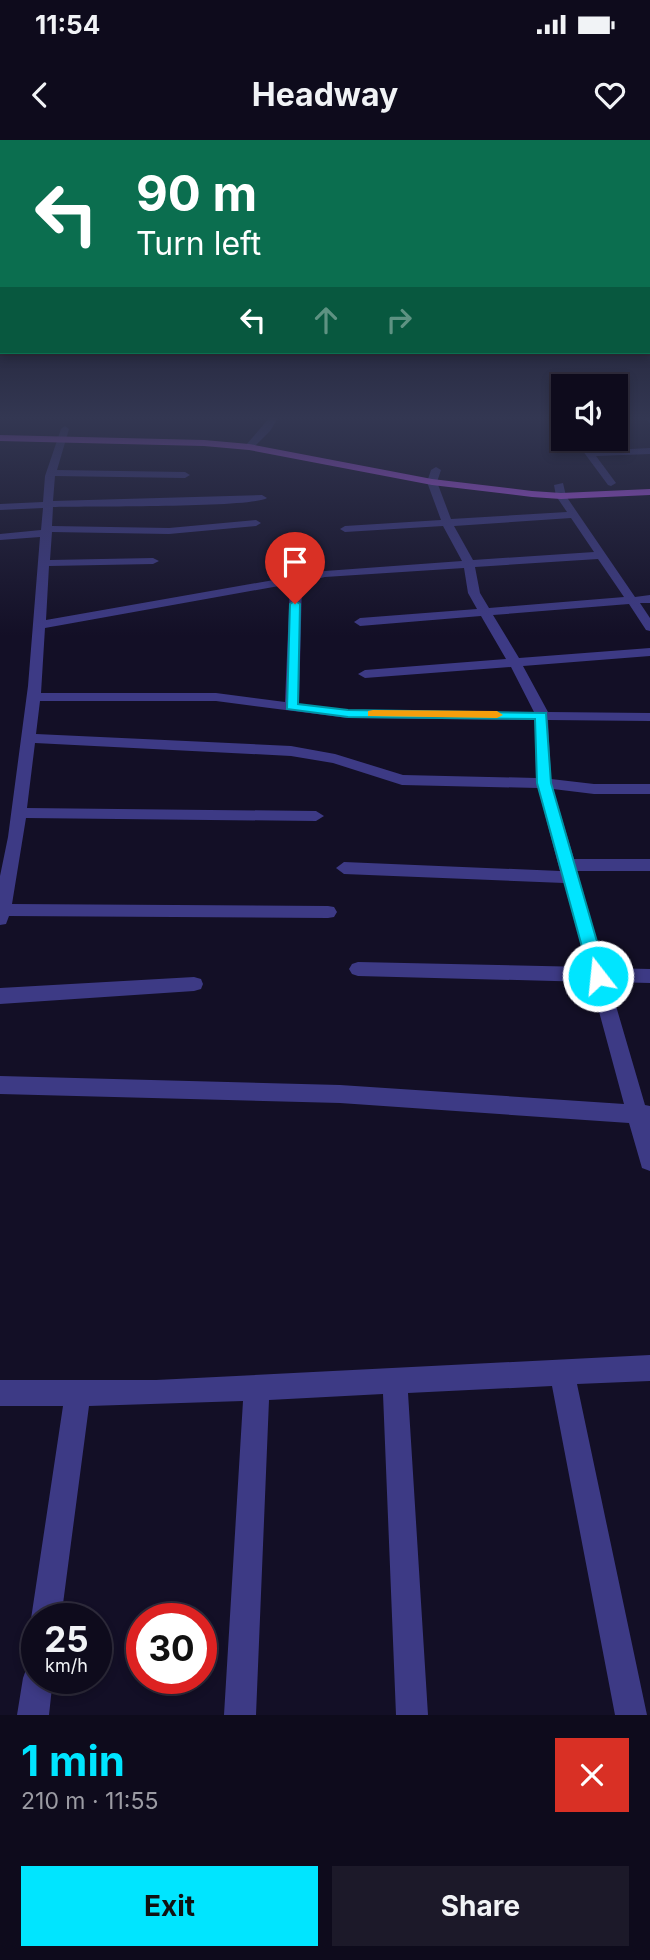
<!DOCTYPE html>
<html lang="en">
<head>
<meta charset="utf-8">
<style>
  body { margin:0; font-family:Inter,sans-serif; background:#1c1929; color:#f1f3f6; height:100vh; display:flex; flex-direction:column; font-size:26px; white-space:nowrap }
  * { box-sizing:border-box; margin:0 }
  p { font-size:23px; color:#9b9ba3 }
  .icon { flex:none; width:38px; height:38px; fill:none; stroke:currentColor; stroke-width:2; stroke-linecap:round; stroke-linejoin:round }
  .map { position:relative; height:1575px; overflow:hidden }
  .side { display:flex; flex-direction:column; background:#0e0b1c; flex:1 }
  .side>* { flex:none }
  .top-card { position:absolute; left:0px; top:0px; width:651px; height:214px; box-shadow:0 4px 10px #0003,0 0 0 2px #2e2b3b; background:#0b6e4f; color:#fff; overflow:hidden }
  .fabs { position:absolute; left:551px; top:234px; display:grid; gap:14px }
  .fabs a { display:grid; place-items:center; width:77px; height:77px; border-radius:0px; background:#0e0b1c; box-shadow:0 4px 10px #0003,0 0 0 2px #2e2b3b; font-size:35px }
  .speed { position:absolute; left:21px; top:1463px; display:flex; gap:14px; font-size:35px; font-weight:700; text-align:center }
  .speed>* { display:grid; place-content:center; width:91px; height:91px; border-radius:50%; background:#0e0b1c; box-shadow:0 4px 10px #0003,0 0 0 2px #2e2b3b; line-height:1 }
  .speed small { font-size:18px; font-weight:400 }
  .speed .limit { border:10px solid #d22; background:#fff; color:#111 }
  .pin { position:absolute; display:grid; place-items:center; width:60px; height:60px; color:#fff; margin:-72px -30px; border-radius:50% 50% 50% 0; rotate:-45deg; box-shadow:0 0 7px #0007 }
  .pin .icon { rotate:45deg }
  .me { position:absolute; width:77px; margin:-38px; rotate:344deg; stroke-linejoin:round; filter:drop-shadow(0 0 5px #0008) }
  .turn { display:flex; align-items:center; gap:24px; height:147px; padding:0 21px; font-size:32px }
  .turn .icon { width:91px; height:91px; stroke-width:2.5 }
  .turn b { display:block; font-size:49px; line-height:60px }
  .lanes { display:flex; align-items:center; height:66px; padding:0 21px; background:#0003; justify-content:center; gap:35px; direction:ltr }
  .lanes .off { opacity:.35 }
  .round { display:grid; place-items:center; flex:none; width:74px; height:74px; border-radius:0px; background:#1c1929 }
  .head { display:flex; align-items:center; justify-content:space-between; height:119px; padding:0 21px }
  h1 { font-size:42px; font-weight:700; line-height:52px; color:#00e5ff }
  .primary-button { display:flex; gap:14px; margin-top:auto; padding:14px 21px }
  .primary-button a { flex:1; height:80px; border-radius:0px; background:#00e5ff; color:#111; font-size:28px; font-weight:700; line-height:80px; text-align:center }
  .primary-button a+a { background:#1c1929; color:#f1f3f6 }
  .status { display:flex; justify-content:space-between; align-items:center; height:49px; padding:0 35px; background:#0e0b1c; direction:ltr }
  .status svg { height:19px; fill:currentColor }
  header { display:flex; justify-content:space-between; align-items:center; height:91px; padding:0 21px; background:#0e0b1c; font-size:32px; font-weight:700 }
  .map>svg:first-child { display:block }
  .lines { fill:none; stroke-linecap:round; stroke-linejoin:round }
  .minor { fill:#3d3a85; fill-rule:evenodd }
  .major { fill:#c25bff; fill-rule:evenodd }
  .route { fill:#00e5ff; stroke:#0095a6; stroke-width:2 }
  .slow { fill:#f59e0b }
</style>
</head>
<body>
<div class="status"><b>11:54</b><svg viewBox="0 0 49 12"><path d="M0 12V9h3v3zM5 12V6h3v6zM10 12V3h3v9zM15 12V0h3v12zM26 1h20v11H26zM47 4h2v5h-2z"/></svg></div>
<header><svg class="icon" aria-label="back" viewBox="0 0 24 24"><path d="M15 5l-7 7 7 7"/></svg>Headway<svg class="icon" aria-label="heart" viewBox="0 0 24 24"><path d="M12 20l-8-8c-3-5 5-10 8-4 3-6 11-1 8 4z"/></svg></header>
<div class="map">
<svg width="650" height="1575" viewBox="0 0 650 1575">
  <rect width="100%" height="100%" fill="#130f26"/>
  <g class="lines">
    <path class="minor" d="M 271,276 L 279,276 L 270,291 L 252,309 L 246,309 L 246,305 Z
      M 556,276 L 564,276 L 564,283 Z
      M 642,276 L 650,276 L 650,283 Z
      M 65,286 L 69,289 L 57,330 L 185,332 L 190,335 L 185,338 L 55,336 L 53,361 L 262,355 L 267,358 C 252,368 85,366 53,367 L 52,386 L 169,388 L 256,380 L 261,383 L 256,386 L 169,394 L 52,392 L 50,420 L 153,418 L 159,421 L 153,424 L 49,426 L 46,480 L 325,431 L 462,421 L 443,386 L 345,392 L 340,389 L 345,386 L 441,380 L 427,342 L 431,330 L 436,327 L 441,330 L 437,342 L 451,379 L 567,372 L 556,356 L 554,345 L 563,343 L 566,356 L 635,457 L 650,455 L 650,463 L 640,463 L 650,478 L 650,491 L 646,490 L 629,464 L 493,475 L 519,518 L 650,508 L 650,516 L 523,526 L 548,572 L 650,573 L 650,581 L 548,580 L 551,639 L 594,644 L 650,644 L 650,654 L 594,654 L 553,649 L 574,719 L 650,719 L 650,731 L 577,731 L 605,828 L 650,829 L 650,843 L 609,842 L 645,965 L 650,966 L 650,1031 L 642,1028 L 629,983 L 340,963 L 0,954 L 0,936 L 340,945 L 624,964 L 591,842 L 358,836 L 352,834 L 349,829 L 352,824 L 358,822 L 587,827 L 564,743 L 344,734 L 336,728 L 344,722 L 560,731 L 538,648 L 402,645 L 333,623 L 291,616 L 35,603 L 27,668 L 316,671 L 324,676 L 316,681 L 26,678 L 12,764 L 328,766 L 334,767 L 337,772 L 334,777 L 328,778 L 9,776 L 6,784 L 0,785 L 0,736 L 8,697 L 28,546 L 40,397 L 0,400 L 0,394 L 41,390 L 43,368 L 0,370 L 0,364 L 43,362 L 45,336 L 61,289 ZM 571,378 L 594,412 L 473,420 L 454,386 ZM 598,419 L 624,457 L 489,468 L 480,453 L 475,427 ZM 464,428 L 468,453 L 477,469 L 360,478 L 354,482 L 360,486 L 481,476 L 506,519 L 365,530 L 358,534 L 365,538 L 511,527 L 534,572 L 348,570 L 299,564 L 302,442 L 325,437 ZM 290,444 L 285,562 L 216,553 L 41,553 L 45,488 ZM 40,561 L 216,561 L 348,578 L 535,580 L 536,638 L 403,635 L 335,614 L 291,606 L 36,594 Z
      M 574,299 L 583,299 L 592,311 L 650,308 L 650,314 L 596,316 L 616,343 L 611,346 L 608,345 Z
      M 194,837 L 201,839 L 203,844 L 201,849 L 194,851 L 0,864 L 0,848 Z
      M 650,1215 L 650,1241 L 577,1244 L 647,1575 L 615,1575 L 552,1246 L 408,1253 L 428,1575 L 396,1575 L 383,1254 L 269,1260 L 256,1575 L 224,1575 L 243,1261 L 89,1266 L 61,1479 L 37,1479 L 36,1489 L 31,1479 L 63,1266 L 0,1266 L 0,1240 L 156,1240 Z
      M 37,1523 L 37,1538 L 53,1538 L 49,1575 L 17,1575 L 23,1538 L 27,1527 Z"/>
    <path class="major" d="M 0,295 L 204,300 L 249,304 L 432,339 L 532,351 L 561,353 L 650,349 L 650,355 L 561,359 L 532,357 L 432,345 L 249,310 L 204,306 L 0,301 Z"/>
  </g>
  <linearGradient id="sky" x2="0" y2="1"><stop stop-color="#0a0815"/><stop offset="0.56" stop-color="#333752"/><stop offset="1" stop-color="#333752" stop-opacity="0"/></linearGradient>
  <rect width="650" height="496" fill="url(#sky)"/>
  <path class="route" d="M 295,461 L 300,464 L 298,564 L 348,570 L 546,573 L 551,643 L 607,836 L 604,841 L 593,841 L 590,836 L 537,643 L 535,579 L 348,577 L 287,569 L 290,464 Z"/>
  <path class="slow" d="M 373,570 L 497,571 L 503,575 L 497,578 L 368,576 L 368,571 Z"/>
</svg>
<div class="fabs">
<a><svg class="icon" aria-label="sound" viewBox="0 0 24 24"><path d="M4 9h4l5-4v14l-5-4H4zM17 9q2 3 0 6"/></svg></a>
</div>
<div class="speed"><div>25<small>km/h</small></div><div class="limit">30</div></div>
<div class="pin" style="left:295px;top:464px;background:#d93025"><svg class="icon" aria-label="arrive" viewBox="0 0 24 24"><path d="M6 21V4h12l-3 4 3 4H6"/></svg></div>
<svg class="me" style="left:598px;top:836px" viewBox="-20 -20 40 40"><circle r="17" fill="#00e5ff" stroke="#fff" stroke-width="3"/><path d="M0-11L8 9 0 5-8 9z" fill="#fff"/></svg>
<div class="top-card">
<div class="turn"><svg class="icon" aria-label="left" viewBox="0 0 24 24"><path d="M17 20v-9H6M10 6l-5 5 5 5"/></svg><div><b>90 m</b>Turn left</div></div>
<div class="lanes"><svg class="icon" aria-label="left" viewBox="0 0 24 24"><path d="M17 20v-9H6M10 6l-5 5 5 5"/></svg><svg class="icon off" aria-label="ahead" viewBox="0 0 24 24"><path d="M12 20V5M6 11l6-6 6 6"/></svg><svg class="icon off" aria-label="right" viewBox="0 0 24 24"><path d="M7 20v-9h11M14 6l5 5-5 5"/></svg></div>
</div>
</div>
<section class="side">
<div class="head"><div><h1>1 min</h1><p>210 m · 11:55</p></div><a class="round" style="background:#d93025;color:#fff"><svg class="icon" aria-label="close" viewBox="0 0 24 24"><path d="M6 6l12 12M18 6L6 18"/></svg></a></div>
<div class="primary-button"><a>Exit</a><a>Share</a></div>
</section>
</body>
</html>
